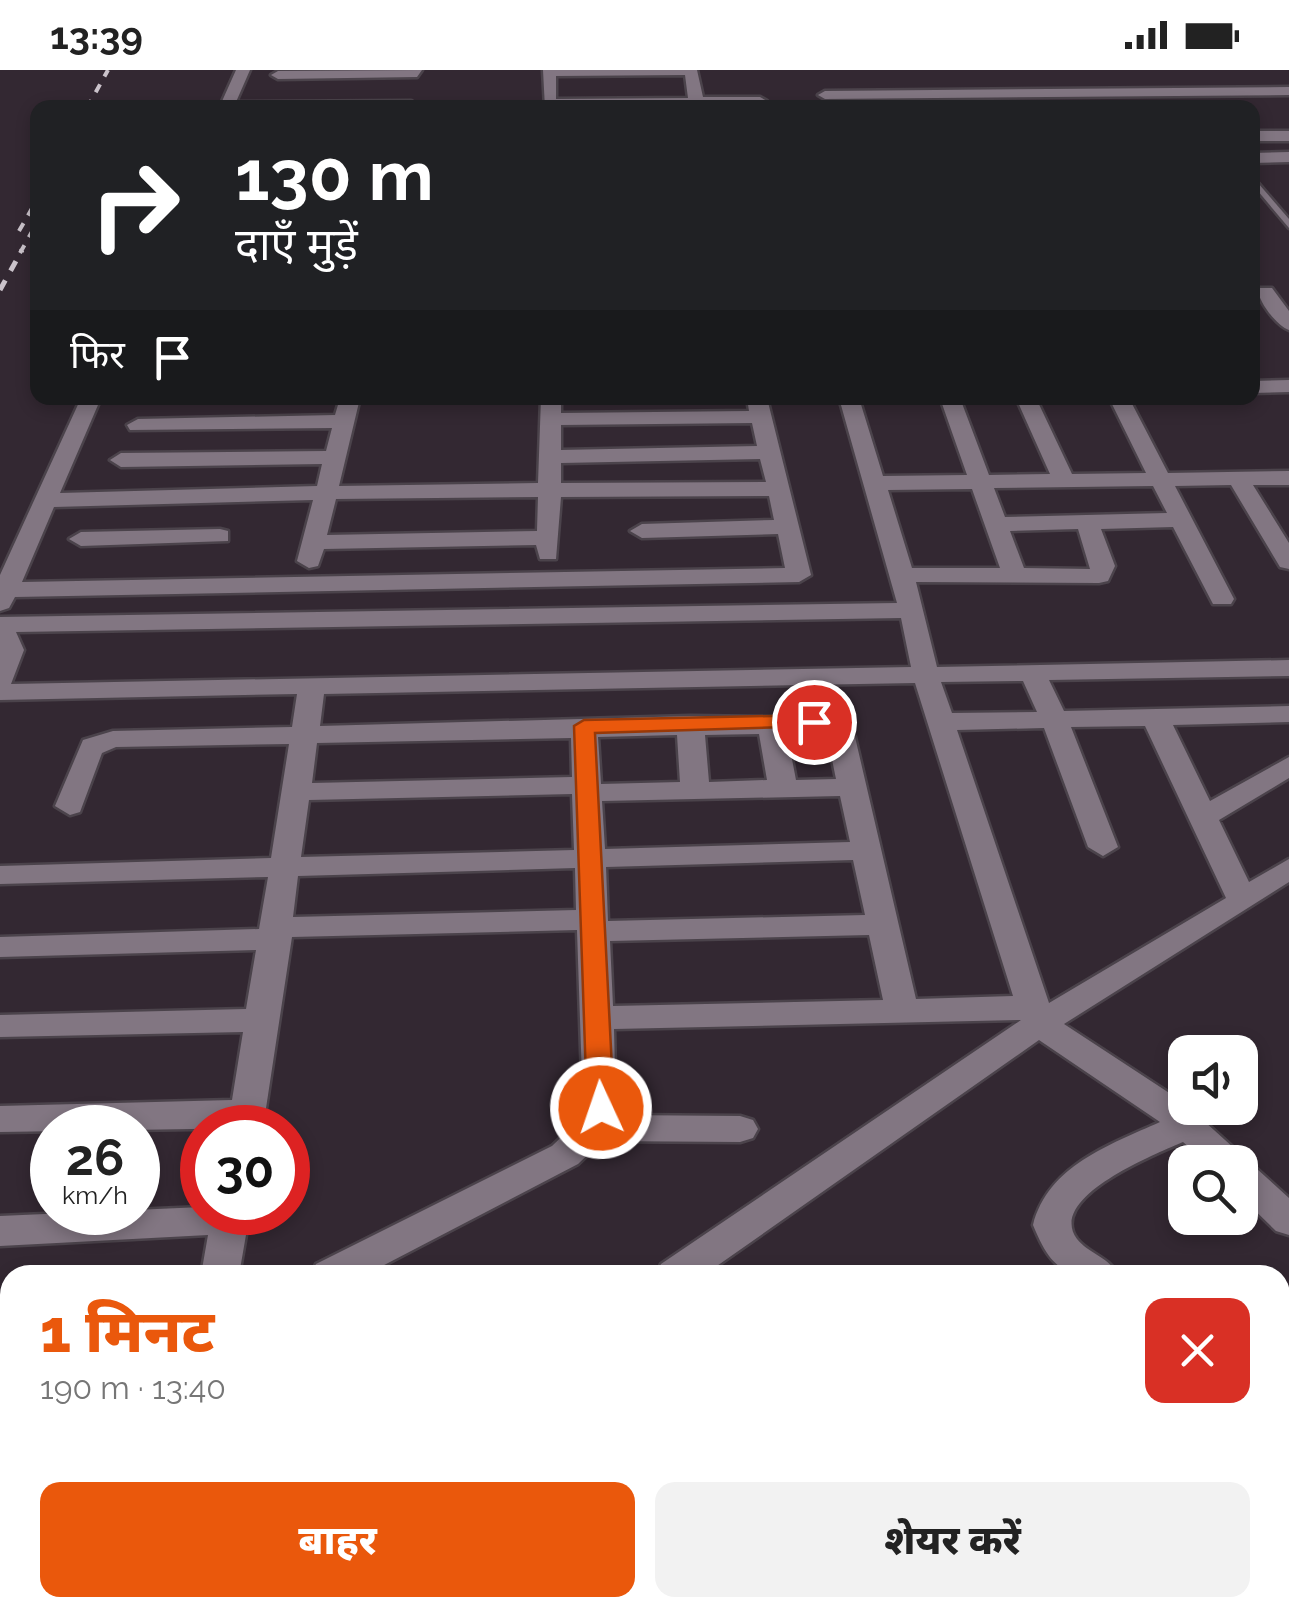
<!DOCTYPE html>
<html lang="hi">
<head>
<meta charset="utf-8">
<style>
  body { margin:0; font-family:Raleway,"Noto Sans Devanagari",sans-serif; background:#f2f2f2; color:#222; height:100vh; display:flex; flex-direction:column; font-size:38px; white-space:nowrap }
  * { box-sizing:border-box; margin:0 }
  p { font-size:32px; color:#767676 }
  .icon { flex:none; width:55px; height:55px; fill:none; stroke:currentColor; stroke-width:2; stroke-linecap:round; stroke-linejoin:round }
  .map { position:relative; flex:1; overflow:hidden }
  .sheet { position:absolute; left:0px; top:1195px; width:1290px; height:352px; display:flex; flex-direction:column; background:#fff; border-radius:30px 30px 0 0; box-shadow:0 5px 15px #0003 }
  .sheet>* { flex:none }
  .top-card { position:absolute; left:30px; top:30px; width:1230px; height:305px; border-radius:20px; box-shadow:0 5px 15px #0003; background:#202124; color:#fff; overflow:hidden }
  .buttons { position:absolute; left:1168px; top:965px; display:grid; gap:20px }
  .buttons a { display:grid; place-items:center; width:90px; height:90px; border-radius:20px; background:#fff; box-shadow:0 5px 15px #0003; font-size:50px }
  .speed { position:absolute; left:30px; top:1035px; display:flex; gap:20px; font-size:50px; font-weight:700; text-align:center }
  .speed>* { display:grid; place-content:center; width:130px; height:130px; border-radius:50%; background:#fff; box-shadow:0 5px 15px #0003; line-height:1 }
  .speed small { font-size:25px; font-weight:400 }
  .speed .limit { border:15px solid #d22; background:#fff; color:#111 }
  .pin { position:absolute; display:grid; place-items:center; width:85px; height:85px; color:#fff; margin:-42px; border:5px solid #fff; border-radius:50%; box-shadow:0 2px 10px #0007 }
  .me { position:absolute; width:110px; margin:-55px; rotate:357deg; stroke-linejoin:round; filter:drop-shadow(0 0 8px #0008) }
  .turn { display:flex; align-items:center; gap:35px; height:210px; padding:0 40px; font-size:45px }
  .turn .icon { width:130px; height:130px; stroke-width:2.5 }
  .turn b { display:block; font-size:70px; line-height:85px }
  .then { display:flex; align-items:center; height:95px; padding:0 40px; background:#0003; gap:20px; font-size:38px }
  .round { display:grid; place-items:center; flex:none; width:105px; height:105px; border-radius:20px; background:#f2f2f2 }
  .overview { display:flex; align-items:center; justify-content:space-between; height:170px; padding:0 40px }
  h1 { font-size:60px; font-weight:800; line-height:75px; color:#ea580c }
  .button { display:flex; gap:20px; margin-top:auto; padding:20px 40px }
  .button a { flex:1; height:115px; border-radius:20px; background:#ea580c; color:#fff; font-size:40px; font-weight:800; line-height:115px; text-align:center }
  .button a+a { background:#f2f2f2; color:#222 }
  .status { display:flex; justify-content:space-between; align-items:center; height:70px; padding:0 50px; background:#fff; direction:ltr }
  .status svg { height:28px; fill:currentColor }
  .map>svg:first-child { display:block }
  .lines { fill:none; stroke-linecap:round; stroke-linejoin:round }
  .lane-casing { stroke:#4b434b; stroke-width:5 }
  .street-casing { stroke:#4b434b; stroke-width:5 }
  .lane { fill:#827682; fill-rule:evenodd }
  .street { fill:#827682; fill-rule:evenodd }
  .rail-far1 { stroke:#cbc3cb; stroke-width:4; stroke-dasharray:9 9; stroke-linecap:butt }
  .rail { stroke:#cbc3cb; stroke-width:5; stroke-dasharray:11 11; stroke-linecap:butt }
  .route { fill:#ea580c; stroke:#983908; stroke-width:2.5 }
</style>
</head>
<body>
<div class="status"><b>13:39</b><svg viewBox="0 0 49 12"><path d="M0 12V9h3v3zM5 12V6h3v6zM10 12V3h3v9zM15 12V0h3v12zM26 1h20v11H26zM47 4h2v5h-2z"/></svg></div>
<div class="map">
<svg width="1289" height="1546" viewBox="0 0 1289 1546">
  <rect width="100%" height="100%" fill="#332832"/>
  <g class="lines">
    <g class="lane-casing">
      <path id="lane" d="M 1252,106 L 1289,149 L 1289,158 L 1252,114 Z"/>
    </g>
    <g class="street-casing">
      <path id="street" d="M 236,0 L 250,0 L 236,32 L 411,31 L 418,35 L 219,38 Z
        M 422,0 L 417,7 L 278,9 L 271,5 L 278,1 Z
        M 543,0 L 697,0 L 703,27 L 760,27 L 767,31 L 760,35 L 545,38 ZM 685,5 L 688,28 L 556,29 L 556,6 Z
        M 1289,17 L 1289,25 L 825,29 L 818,25 L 825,21 Z
        M 1252,61 L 1289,61 L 1289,71 L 1252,71 Z
        M 1289,82 L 1289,92 L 1252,93 L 1252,83 Z
        M 1258,218 L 1272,218 L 1289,241 L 1289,260 C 1276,255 1257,230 1258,218 Z
        M 1289,310 L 1289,322 L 1252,323 L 1252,311 Z
        M 81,328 L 101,328 L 60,423 L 317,416 L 322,394 L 121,397 L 110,390 L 121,383 L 326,381 L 332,358 L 130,360 L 127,355 L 138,349 L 335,345 L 340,328 L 360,328 L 339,416 L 538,413 L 541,328 L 561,328 L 561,343 L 749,341 L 747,328 L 767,328 L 811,505 L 799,512 L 15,527 L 9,538 L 0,541 L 0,505 ZM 752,353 L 757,376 L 561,380 L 561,355 ZM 760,389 L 766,412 L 561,413 L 561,393 ZM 769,426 L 774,450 L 642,454 L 630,461 L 642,468 L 778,464 L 785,498 L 22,512 L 54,437 L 313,430 L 297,491 L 309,498 L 318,496 L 324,479 L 536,475 L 540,489 L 556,489 L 561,427 ZM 538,427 L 537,461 L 327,465 L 336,429 Z
        M 839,328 L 859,328 L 883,406 L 967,405 L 940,328 L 960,328 L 989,405 L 1050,404 L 1016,328 L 1036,328 L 1072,404 L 1146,403 L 1109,328 L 1129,328 L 1168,403 L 1289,401 L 1289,415 L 1253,415 L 1289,473 L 1289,499 L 1280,497 L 1231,415 L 1175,416 L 1234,529 L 1231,534 L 1213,534 L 1173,457 L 1101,459 L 1115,496 L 1108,511 L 1099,513 L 916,512 L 937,597 L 1289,590 L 1289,606 L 1049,610 L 1064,641 L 1289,636 L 1289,652 L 1173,655 L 1210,731 L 1289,687 L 1289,708 L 1219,750 L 1249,812 L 1289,789 L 1289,812 L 1064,954 L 1183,1032 L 1289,1128 L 1289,1165 L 1276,1161 L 1240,1126 L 1240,1092 L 1206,1092 L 1183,1072 C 1156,1084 1046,1127 1077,1169 C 1089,1184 1109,1187 1118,1205 C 1067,1205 1054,1206 1033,1155 C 1048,1096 1109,1075 1160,1052 L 1039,970 L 704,1205 L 656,1205 L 661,1194 L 1021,950 L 614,959 L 616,1045 L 740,1046 L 753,1050 L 758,1059 L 753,1068 L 740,1072 L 602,1071 L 578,1094 L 365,1205 L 311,1205 L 316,1194 L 552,1076 L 578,1051 L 583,1038 L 577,860 L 292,867 L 263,1058 L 0,1062 L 0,1036 L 232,1030 L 243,962 L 0,967 L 0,945 L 246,939 L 256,880 L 0,887 L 0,867 L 259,859 L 268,807 L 0,814 L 0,796 L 271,788 L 289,674 L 116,677 L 102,683 L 80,742 L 70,745 L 55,736 L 83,670 L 113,661 L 292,657 L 297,624 L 0,630 L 0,547 L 897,533 ZM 1153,416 L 1167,443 L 1005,447 L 994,418 ZM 972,419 L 1000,498 L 912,498 L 888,420 ZM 1078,459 L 1090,499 L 1024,498 L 1010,461 ZM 901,548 L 911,597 L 11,614 L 24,580 L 16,562 ZM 1023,611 L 1037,642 L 952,643 L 941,612 ZM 915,613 L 1013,926 L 916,929 L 855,667 L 837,648 L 690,646 L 320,656 L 324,624 ZM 1145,656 L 1226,828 L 1049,933 L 957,660 L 1044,658 L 1088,777 L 1103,786 L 1118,777 L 1071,657 ZM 820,662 L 828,670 L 836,709 L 796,710 L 787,663 ZM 759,664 L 767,710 L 709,712 L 705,665 ZM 677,665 L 680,712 L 601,714 L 598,667 ZM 571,668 L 572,707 L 312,713 L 317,673 ZM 572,724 L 574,780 L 301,787 L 309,730 ZM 840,726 L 850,772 L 605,779 L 602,731 ZM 853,790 L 865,845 L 608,851 L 606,797 ZM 575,798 L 576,840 L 293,847 L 298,806 ZM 869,865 L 883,930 L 613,936 L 610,871 Z
        M 220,459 L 228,461 L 228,471 L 81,476 L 69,469 L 81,462 Z
        M 202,1137 L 202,1142 L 250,1142 L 239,1205 L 201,1205 L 208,1165 L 0,1176 L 0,1146 Z
        M 0,1257 L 10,1257 L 10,1289 L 0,1289 Z
        M 10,1396 L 10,1474 L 0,1478 L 0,1400 Z
        M 10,1519 L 10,1538 L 38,1538 L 34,1546 L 0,1546 L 0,1523 Z"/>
    </g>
    <use href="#lane" class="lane"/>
    <use href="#street" class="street"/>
    <path class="rail-far1" d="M 87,38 L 108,0
      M 19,161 L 38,128
      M 20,183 L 38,151"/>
    <path class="rail" d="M 0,220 L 22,180"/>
  </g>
  <path class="route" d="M 814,645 L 822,647 L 822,656 L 595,663 L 614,1038 L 610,1045 L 591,1045 L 587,1038 L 574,656 L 584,650 Z"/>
</svg>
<div class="buttons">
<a><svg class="icon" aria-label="sound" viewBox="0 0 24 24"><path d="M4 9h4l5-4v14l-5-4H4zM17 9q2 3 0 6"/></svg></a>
<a><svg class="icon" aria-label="search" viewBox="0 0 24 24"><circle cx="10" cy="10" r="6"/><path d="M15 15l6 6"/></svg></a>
</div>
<div class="speed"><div>26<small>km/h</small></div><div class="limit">30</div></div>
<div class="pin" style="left:814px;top:652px;background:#d93025"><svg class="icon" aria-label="arrive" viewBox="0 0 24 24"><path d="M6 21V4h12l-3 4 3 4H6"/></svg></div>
<svg class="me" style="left:601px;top:1038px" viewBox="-20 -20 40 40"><circle r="17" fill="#ea580c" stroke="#fff" stroke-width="3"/><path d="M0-11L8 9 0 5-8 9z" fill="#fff"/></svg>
<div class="top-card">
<div class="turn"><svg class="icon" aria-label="right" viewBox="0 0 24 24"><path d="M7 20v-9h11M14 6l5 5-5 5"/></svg><div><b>130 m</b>दाएँ मुड़ें</div></div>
<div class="then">फिर<svg class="icon" aria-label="arrive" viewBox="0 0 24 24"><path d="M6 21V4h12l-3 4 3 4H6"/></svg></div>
</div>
<section class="sheet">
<div class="overview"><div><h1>1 मिनट</h1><p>190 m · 13:40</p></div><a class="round" style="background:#d93025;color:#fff"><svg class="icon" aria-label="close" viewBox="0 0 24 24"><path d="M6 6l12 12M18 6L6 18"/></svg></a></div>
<div class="button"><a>बाहर</a><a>शेयर करें</a></div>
</section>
</div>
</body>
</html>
